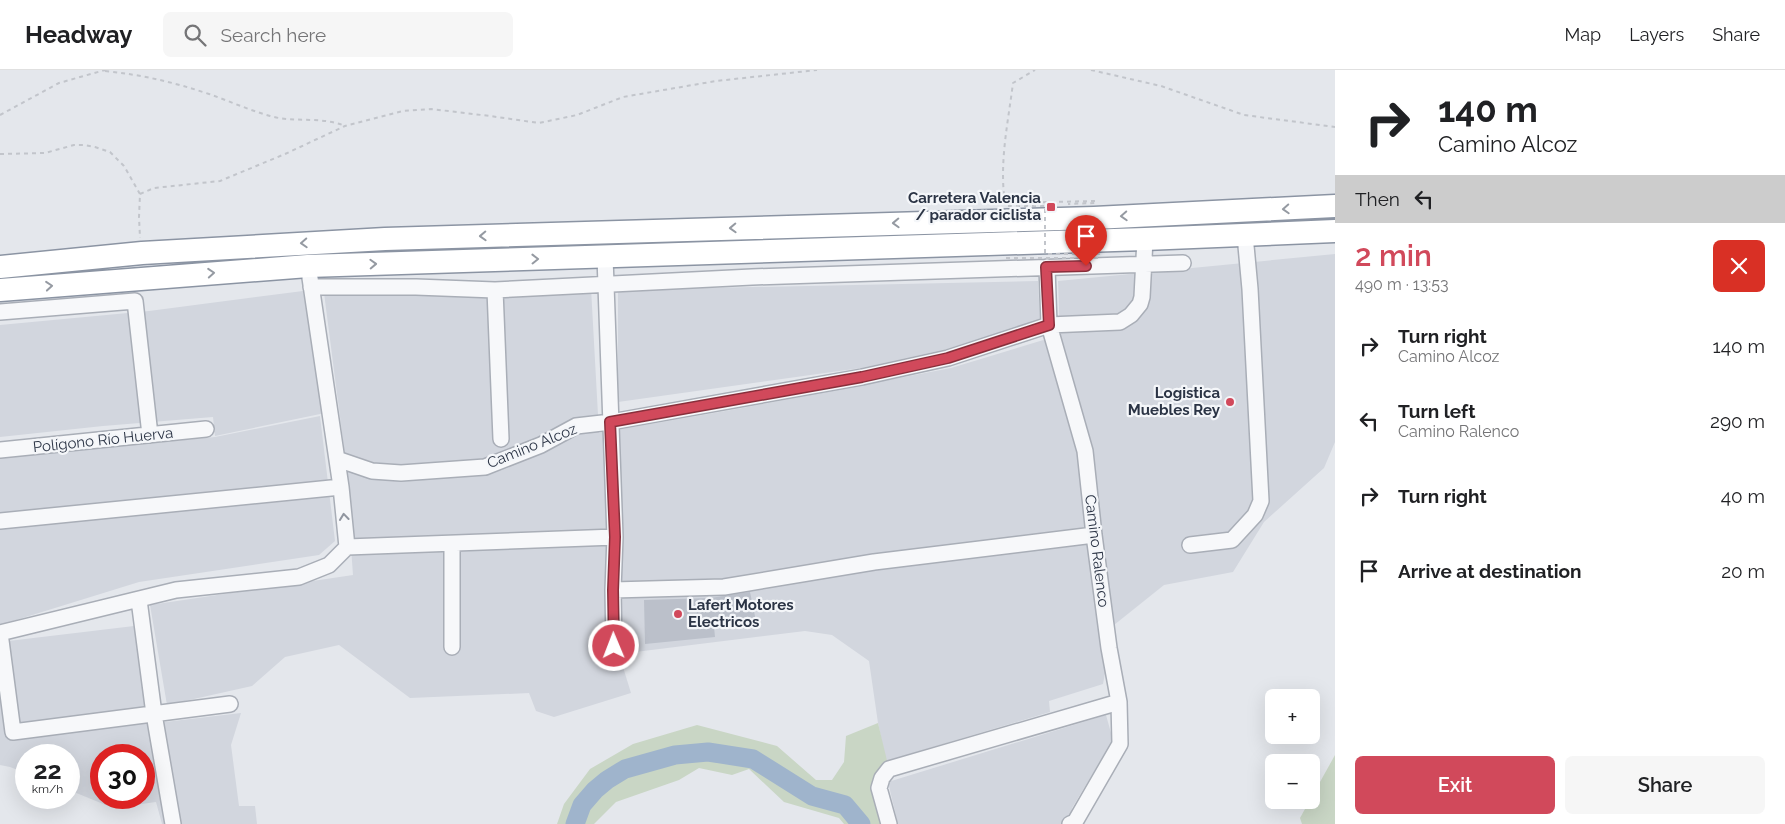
<!DOCTYPE html>
<html lang="en">
<head>
<meta charset="utf-8">
<style>
  body { margin:0; font-family:Raleway,sans-serif; background:#f6f6f6; color:#202124; height:100vh; display:flex; flex-direction:column; font-size:19px; white-space:nowrap }
  * { box-sizing:border-box; margin:0 }
  p { font-size:16px; color:#757577 }
  .icon { flex:none; width:28px; height:28px; fill:none; stroke:currentColor; stroke-width:2; stroke-linecap:round; stroke-linejoin:round }
  .map { position:relative; flex:1; overflow:hidden }
  .details { display:flex; flex-direction:column; background:#fff; width:450px }
  .details>* { flex:none }
  .guide { background:#fff; color:#202124; overflow:hidden }
  .tools { position:absolute; left:1265px; top:619px; display:grid; gap:10px }
  .tools a { display:grid; place-items:center; width:55px; height:55px; border-radius:8px; background:#fff; box-shadow:0 5px 20px #0002; font-size:25px }
  .speed { position:absolute; left:15px; top:674px; display:flex; gap:10px; font-size:25px; font-weight:700; text-align:center }
  .speed>* { display:grid; place-content:center; width:65px; height:65px; border-radius:50%; background:#fff; box-shadow:0 5px 20px #0002; line-height:1 }
  .speed small { font-size:12px; font-weight:400 }
  .speed .limit { border:8px solid #d22; background:#fff; color:#111 }
  .pin { position:absolute; display:grid; place-items:center; width:42px; height:42px; color:#fff; margin:-51px -21px; border-radius:50% 50% 50% 0; rotate:-45deg; box-shadow:0 0 5px #0007 }
  .pin .icon { rotate:45deg }
  .me { position:absolute; width:55px; margin:-28px; rotate:359deg; stroke-linejoin:round; filter:drop-shadow(0 0 4px #0008) }
  .turn { display:flex; align-items:center; gap:18px; height:105px; padding:0 20px; font-size:22px }
  .turn .icon { width:65px; height:65px; stroke-width:2.5 }
  .turn b { display:block; font-size:35px; line-height:42px }
  .then { display:flex; align-items:center; height:48px; padding:0 20px; background:#0003; gap:10px; font-size:19px }
  .round { display:grid; place-items:center; flex:none; width:52px; height:52px; border-radius:8px; background:#f6f6f6 }
  .headline { display:flex; align-items:center; justify-content:space-between; height:85px; padding:0 20px }
  h1 { font-size:30px; font-weight:600; line-height:38px; color:#d1495b }
  .cta { display:flex; gap:10px; margin-top:auto; padding:10px 20px }
  .cta a { flex:1; height:58px; border-radius:8px; background:#d1495b; color:#fff; font-size:20px; font-weight:600; line-height:58px; text-align:center }
  .cta a+a { background:#f6f6f6; color:#202124 }
  ul { padding:0; list-style:none }
  li { display:flex; align-items:center; gap:15px; height:75px; padding:0 20px }
  li div { flex:1 }
  li b { display:block; font-size:19px }
  li em { font-style:normal }
  header { display:flex; align-items:center; gap:30px; box-sizing:border-box; height:70px; padding:0 25px; background:#fff; border-bottom:1px solid #e0e0e0 }
  header strong { font-size:24px }
  nav { display:flex; gap:28px; margin-inline-start:auto; font-size:18px }
  .search { width:350px; height:45px; background:#f6f6f6; display:flex; align-items:center; gap:12px; box-sizing:border-box; padding:0 18px; border-radius:8px; color:#757577; font-size:19px }
  main { display:flex; flex:1; min-height:0 }
  .map>svg:first-child { display:block }
  .built { fill:#d2d6de; fill-rule:evenodd }
  .green { fill:#c9d6c5 }
  .lines { fill:none; stroke-linecap:round; stroke-linejoin:round }
  .river { stroke:#9fb4cc; stroke-width:19 }
  .building { fill:#bbc0ca }
  .minor-casing { stroke:#a9aeb7; stroke-width:18 }
  .highway-casing { stroke:#8b94a3; stroke-width:25 }
  .path { stroke:#c2c5cb; stroke-width:2; stroke-dasharray:4 4; stroke-linecap:butt }
  .minor { stroke:#f7f8fa; stroke-width:15 }
  .highway { stroke:#fff; stroke-width:22 }
  .path-bridge { stroke:#c2c5cb; stroke-width:2; stroke-dasharray:4 4; stroke-linecap:butt }
  .oneway { stroke:#959aa2 }
  .oneway2 { stroke:#9196a0 }
  .route-casing { stroke:#882f3b; stroke-width:12 }
  .route { stroke:#d1495b; stroke-width:9 }
  .poi-dot { fill:#d1495b; stroke:#f4f6f9; stroke-width:2 }
  .labels { text-anchor:middle; dominant-baseline:central; stroke-width:4.5; stroke-linejoin:round; paint-order:stroke }
  .poi-label { font-size:15px; font-weight:bold; fill:#2b3445; stroke:#f4f6f9; text-anchor:end }
  .street-label { font-size:15px; fill:#2b3445; stroke:#f4f6f9 }
</style>
</head>
<body>
<header>
<strong>Headway</strong>
<div class="search"><svg class="icon" aria-label="search" viewBox="0 0 24 24"><circle cx="10" cy="10" r="6"/><path d="M15 15l6 6"/></svg>Search here</div>
<nav><a>Map</a><a>Layers</a><a>Share</a></nav>
</header>
<main>
<div class="map">
<svg width="1335" height="754" viewBox="0 0 1335 754">
  <rect width="100%" height="100%" fill="#e4e7ec"/>
  <path class="built" d="M 1335,184 L 1335,372 L 1324,398 L 1264,452 L 1233,502 L 1164,515 L 1114,555 L 1103,614 L 1049,631 L 1050,642 L 886,691 L 878,653 L 869,591 L 832,565 L 805,561 L 619,584 L 631,623 L 554,647 L 536,641 L 529,623 L 410,628 L 339,575 L 285,587 L 252,616 L 167,635 L 150,535 L 353,505 L 344,378 L 323,215 L 591,218 L 599,363 L 737,339 L 951,298 L 1060,265 L 1058,211 Z
    M 1038,211 L 1040,250 L 947,279 L 861,298 L 618,332 L 618,220 Z
    M 303,221 L 325,343 L 215,366 L 213,347 L 103,356 L 0,367 L 0,255 L 149,241 Z
    M 320,346 L 335,471 L 319,485 L 139,512 L 0,555 L 0,388 L 215,367 Z
    M 134,556 L 148,654 L 241,643 L 231,675 L 239,736 L 255,736 L 257,754 L 162,754 L 156,732 L 113,738 L 69,720 L 69,685 L 26,685 L 26,703 L 10,697 L 0,695 L 0,572 ZM 101,685 L 144,685 L 144,728 L 101,728 Z
    M 1106,645 L 1113,670 L 1072,738 L 1070,754 L 898,754 L 888,712 Z"/>
  <path class="green" d="M 878,653 L 889,699 L 882,708 L 889,754 L 844,754 L 839,748 L 784,732 L 749,699 L 732,705 L 699,698 L 679,710 L 616,732 L 594,754 L 557,754 L 564,734 L 590,699 L 633,674 L 697,655 L 777,676 L 816,710 L 832,710 L 844,692 L 846,666 Z
    M 1335,685 L 1335,754 L 1302,754 L 1300,748 Z"/>
  <g class="lines">
    <path class="river" d="M 575,754 L 582,735 L 595,720 L 607,710 L 625,699 L 675,685 L 708,682 L 753,689 L 812,726 L 845,735 L 861,754"/>
  </g>
  <path class="building" d="M 750,522 L 756,551 L 714,557 L 715,567 L 645,574 L 644,530 L 710,528 Z"/>
  <g class="lines">
    <g class="minor-casing">
      <path id="minor" d="M 605,187 L 615,467 L 613,520 L 614,577
        M 1047,197 L 1049,255 L 1085,381 L 1094,465 L 1109,578 L 1119,632 L 1120,674 L 1075,752 L 1070,754
        M 310,208 L 341,417 L 347,477
        M 311,217 L 416,217 L 495,220 L 752,207 L 1183,193
        M 495,220 L 501,369
        M 0,242 L 135,231 L 150,365
        M 0,380 L 206,359
        M 337,389 L 372,401 L 401,403 L 485,397 L 541,375 L 576,356 L 611,352 L 862,307 L 948,288 L 1049,255 L 1120,252 L 1131,245 L 1140,234 L 1142,227 L 1145,169
        M 0,451 L 341,417
        M 452,474 L 452,577
        M 1190,475 L 1232,470 L 1255,445 L 1261,431 L 1250,219 L 1245,165
        M 613,520 L 724,517 L 874,492 L 1094,465
        M 139,530 L 154,644 L 173,754
        M 230,634 L 13,662 L 0,563 L 176,520 L 299,507 L 329,495 L 347,477 L 615,467
        M 889,754 L 879,718 L 882,708 L 889,699 L 1119,632"/>
    </g>
    <g class="highway-casing">
      <path id="highway" d="M 0,197 L 142,183 L 385,169 L 1094,148 L 1335,136
        M 0,220 L 308,196 L 1145,169 L 1335,161"/>
    </g>
    <path class="path" d="M 1091,0 L 1161,16 L 1244,45 L 1335,57
      M 105,1 C 143,5 173,12 209,24 C 229,31 249,40 270,46 C 294,53 322,46 345,56
      M 0,45 L 59,13 L 105,0
      M 0,84 L 45,83 L 74,75 L 84,75 L 95,77 L 110,82 L 124,96 L 140,124 L 139,147 L 140,168
      M 140,124 L 154,118 L 220,111 L 285,84 L 345,56 L 403,41 L 431,39 L 490,46 L 539,53 L 577,45 L 623,27 L 716,11 L 817,0
      M 1005,133 C 999,93 1008,53 1013,13 L 1035,0"/>
    <use href="#minor" class="minor"/>
    <use href="#highway" class="highway"/>
    <path class="path-bridge" d="M 1006,188 L 1099,188 L 1099,184 L 1045,184 L 1045,136 L 1005,136 L 1005,133 L 1096,131 L 1095,133 L 1068,134"/>
  </g>
  <defs><path id="oneway-chevron" d="M-2-3.5L2.5 0L-2 3.5" fill="none" stroke-width="1.6" stroke-linecap="round" stroke-linejoin="round" transform="scale(1.25)"/></defs>
  <g class="oneway">
    <use href="#oneway-chevron" transform="translate(1286 139) rotate(177)"/>
    <use href="#oneway-chevron" transform="translate(1124 146) rotate(177)"/>
    <use href="#oneway-chevron" transform="translate(896 153) rotate(178)"/>
    <use href="#oneway-chevron" transform="translate(733 158) rotate(178)"/>
    <use href="#oneway-chevron" transform="translate(483 166) rotate(178)"/>
    <use href="#oneway-chevron" transform="translate(304 173) rotate(177)"/>
    <use href="#oneway-chevron" transform="translate(535 189) rotate(-1)"/>
    <use href="#oneway-chevron" transform="translate(373 194) rotate(-2)"/>
    <use href="#oneway-chevron" transform="translate(211 203) rotate(-4)"/>
    <use href="#oneway-chevron" transform="translate(49 216) rotate(-5)"/>
  </g>
  <use class="oneway2" href="#oneway-chevron" transform="translate(344 447) rotate(-96)"/>
  <g class="lines">
    <g class="route-casing">
      <path id="route" d="M 614,576 L 613,520 L 615,467 L 610,352 L 862,307 L 948,288 L 1049,255 L 1046,197 L 1086,196"/>
    </g>
    <use href="#route" class="route"/>
  </g>
  <g class="poi-dot">
    <rect x="1046" y="132" width="10" height="10" rx="2.5"/>
    <circle cx="1230" cy="332" r="5"/>
    <circle cx="678" cy="544" r="5"/>
  </g>
  <g class="labels">
    <g class="poi-label">
      <text x="1041" y="128">Carretera Valencia<tspan x="1041" dy="17">/ parador ciclista</tspan></text>
      <text x="1220" y="323">Logistica<tspan x="1220" dy="17">Muebles Rey</tspan></text>
      <text x="688" y="535" text-anchor="start">Lafert Motores<tspan x="688" dy="17">Electricos</tspan></text>
    </g>
    <g class="street-label">
      <text transform="translate(103 370) rotate(-6)">Polígono Río Huerva</text>
      <text transform="translate(532 376) rotate(-22)">Camino Alcoz</text>
      <text transform="translate(1097 481) rotate(83)">Camino Ralenco</text>
    </g>
  </g>
</svg>
<div class="tools">
<a>+</a>
<a>−</a>
</div>
<div class="speed"><div>22<small>km/h</small></div><div class="limit">30</div></div>
<div class="pin" style="left:1086px;top:196px;background:#d93025"><svg class="icon" aria-label="arrive" viewBox="0 0 24 24"><path d="M6 21V4h12l-3 4 3 4H6"/></svg></div>
<svg class="me" style="left:614px;top:576px" viewBox="-20 -20 40 40"><circle r="17" fill="#d1495b" stroke="#fff" stroke-width="3"/><path d="M0-11L8 9 0 5-8 9z" fill="#fff"/></svg>
</div>
<section class="details">
<div class="guide">
<div class="turn"><svg class="icon" aria-label="right" viewBox="0 0 24 24"><path d="M7 20v-9h11M14 6l5 5-5 5"/></svg><div><b>140 m</b>Camino Alcoz</div></div>
<div class="then">Then<svg class="icon" aria-label="left" viewBox="0 0 24 24"><path d="M17 20v-9H6M10 6l-5 5 5 5"/></svg></div>
</div>
<div class="headline"><div><h1>2 min</h1><p>490 m · 13:53</p></div><a class="round" style="background:#d93025;color:#fff"><svg class="icon" aria-label="close" viewBox="0 0 24 24"><path d="M6 6l12 12M18 6L6 18"/></svg></a></div>
<ul>
<li><svg class="icon" aria-label="right" viewBox="0 0 24 24"><path d="M7 20v-9h11M14 6l5 5-5 5"/></svg><div><b>Turn right</b><p>Camino Alcoz</p></div><em>140 m</em></li>
<li><svg class="icon" aria-label="left" viewBox="0 0 24 24"><path d="M17 20v-9H6M10 6l-5 5 5 5"/></svg><div><b>Turn left</b><p>Camino Ralenco</p></div><em>290 m</em></li>
<li><svg class="icon" aria-label="right" viewBox="0 0 24 24"><path d="M7 20v-9h11M14 6l5 5-5 5"/></svg><div><b>Turn right</b></div><em>40 m</em></li>
<li><svg class="icon" aria-label="arrive" viewBox="0 0 24 24"><path d="M6 21V4h12l-3 4 3 4H6"/></svg><div><b>Arrive at destination</b></div><em>20 m</em></li>
</ul>
<div class="cta"><a>Exit</a><a>Share</a></div>
</section>
</main>
</body>
</html>
